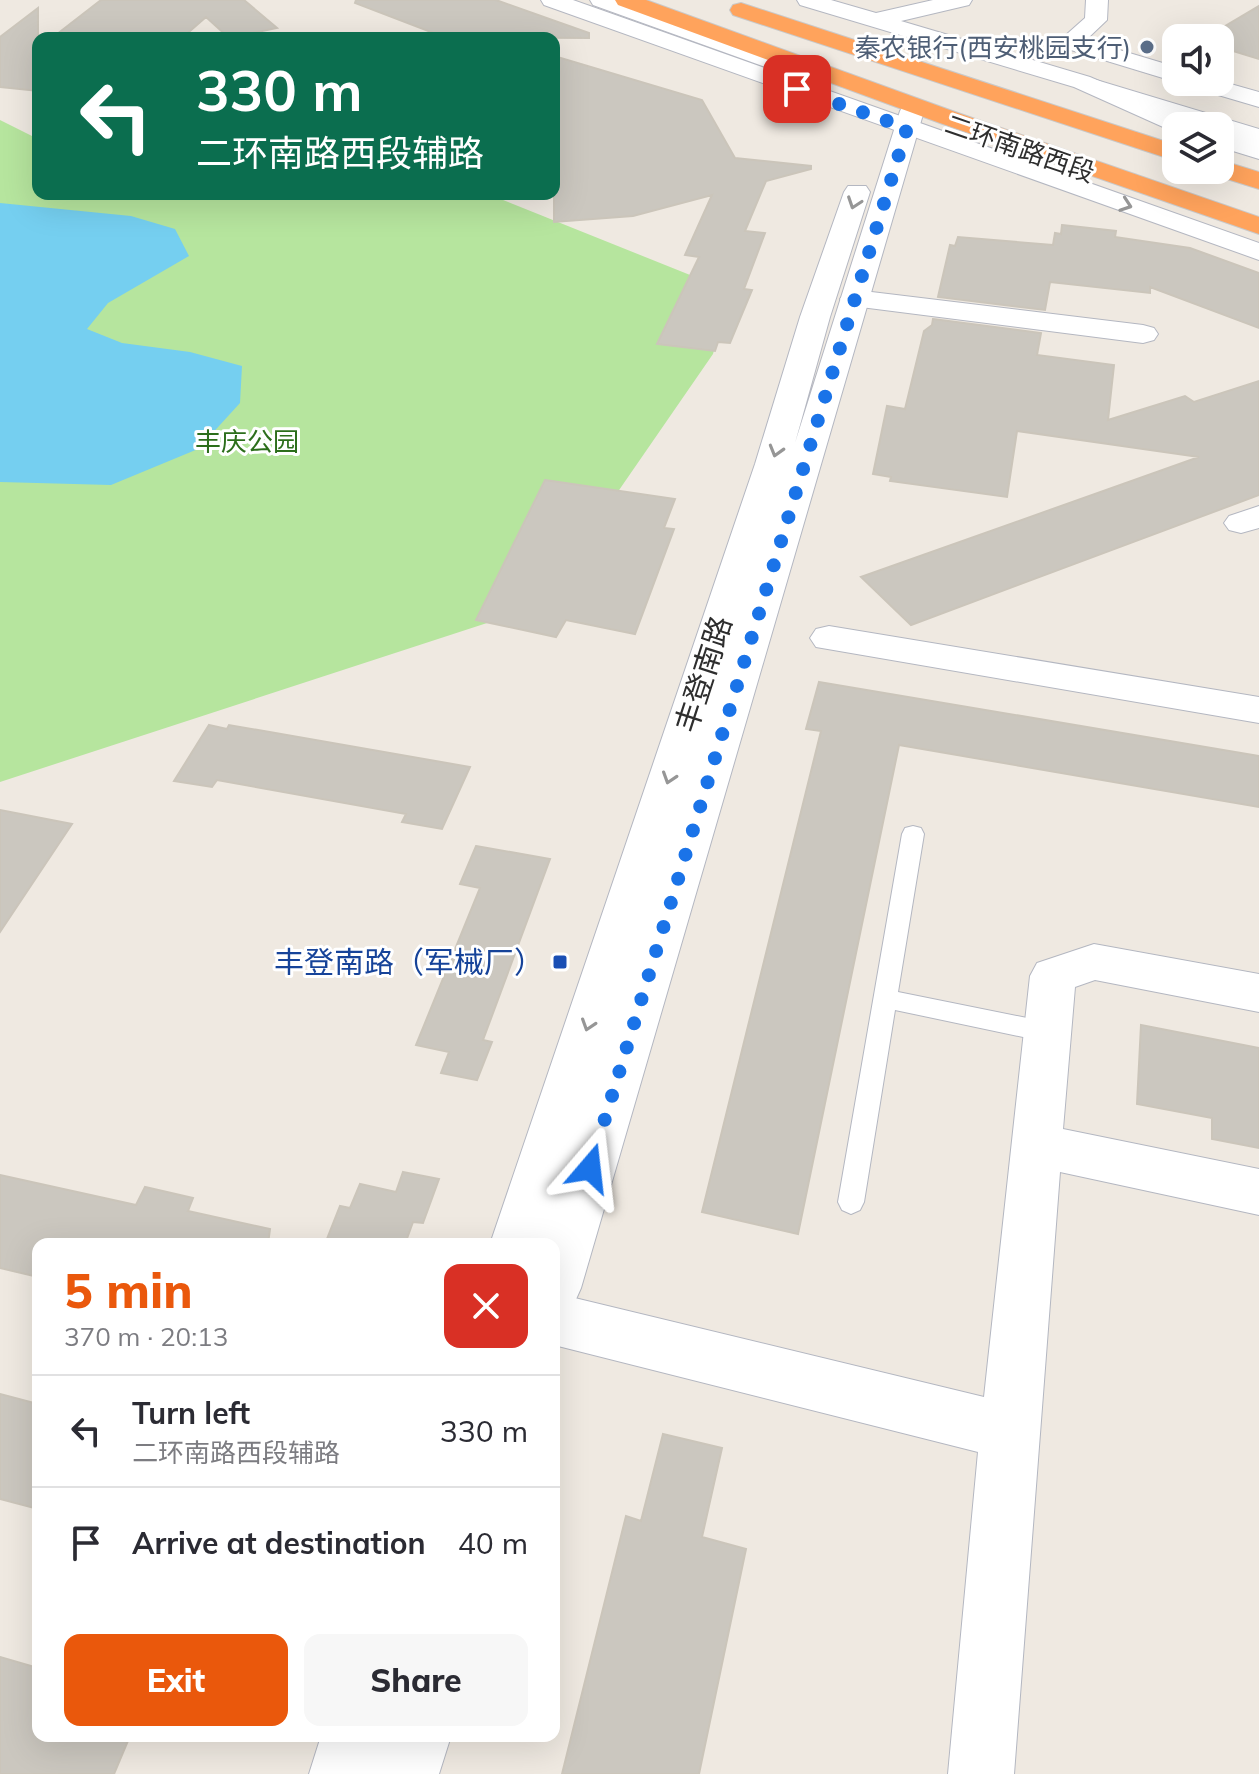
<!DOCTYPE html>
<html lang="en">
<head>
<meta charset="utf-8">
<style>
  body { margin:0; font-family:Mulish,"Noto Sans SC",sans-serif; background:#f7f7f7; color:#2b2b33; height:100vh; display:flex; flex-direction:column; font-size:30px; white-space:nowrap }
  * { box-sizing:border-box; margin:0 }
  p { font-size:26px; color:#7c7c81 }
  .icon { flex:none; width:44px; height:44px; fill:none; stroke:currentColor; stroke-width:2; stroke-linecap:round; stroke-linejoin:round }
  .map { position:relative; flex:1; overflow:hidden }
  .side { position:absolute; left:32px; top:1238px; width:528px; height:504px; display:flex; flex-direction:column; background:#fff; border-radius:16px; box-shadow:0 8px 32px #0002 }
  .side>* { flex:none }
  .top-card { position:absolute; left:32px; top:32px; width:528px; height:168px; border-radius:16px; box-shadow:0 8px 32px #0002; background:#0b6e4f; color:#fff; overflow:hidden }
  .tools { position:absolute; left:1162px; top:24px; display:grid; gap:16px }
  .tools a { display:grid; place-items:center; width:72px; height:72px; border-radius:16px; background:#fff; box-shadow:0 8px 32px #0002; font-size:40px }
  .pin { position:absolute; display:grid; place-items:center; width:68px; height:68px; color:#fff; margin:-34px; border-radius:16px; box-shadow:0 4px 12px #0006 }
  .me { position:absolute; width:88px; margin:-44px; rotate:17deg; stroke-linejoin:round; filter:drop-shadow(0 0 6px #0008) }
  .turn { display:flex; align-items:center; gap:28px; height:168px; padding:0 32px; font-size:36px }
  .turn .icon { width:104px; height:104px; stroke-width:2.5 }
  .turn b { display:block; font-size:56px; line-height:68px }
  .round { display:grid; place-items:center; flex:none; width:84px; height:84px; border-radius:16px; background:#f7f7f7 }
  .headline { display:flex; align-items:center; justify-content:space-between; height:136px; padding:0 32px }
  h1 { font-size:48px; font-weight:800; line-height:60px; color:#ea580c }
  .primary-button { display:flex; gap:16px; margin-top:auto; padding:16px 32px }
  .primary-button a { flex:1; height:92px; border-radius:16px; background:#ea580c; color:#fff; font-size:32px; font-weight:800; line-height:92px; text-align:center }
  .primary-button a+a { background:#f7f7f7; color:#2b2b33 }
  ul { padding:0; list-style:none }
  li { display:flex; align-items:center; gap:24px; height:112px; padding:0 32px; border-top:2px solid #e1e1e2 }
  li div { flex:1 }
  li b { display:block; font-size:30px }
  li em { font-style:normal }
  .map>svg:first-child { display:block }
  .green { fill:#b6e59e }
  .water { fill:#75cff0 }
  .building { fill:#cbc7bf; stroke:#cbc5ba; stroke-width:2 }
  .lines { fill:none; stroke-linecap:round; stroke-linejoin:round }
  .lane-casing { stroke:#b4b7c1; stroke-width:2 }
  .street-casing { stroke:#b4b7c1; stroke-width:2 }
  .secondary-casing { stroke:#b4b7c1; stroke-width:2 }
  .highway-casing { stroke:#c9c9c9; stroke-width:2 }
  .lane { fill:#fff; fill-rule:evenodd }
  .street { fill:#fff; fill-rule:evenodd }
  .secondary { fill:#fff; fill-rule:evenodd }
  .highway { fill:#ffa35c; fill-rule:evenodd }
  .oneway { stroke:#969696 }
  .route { stroke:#1a73e8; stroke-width:14; stroke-dasharray:0 25.2 }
  .service-dot { fill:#5c6f8a; stroke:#fff; stroke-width:3 }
  .transit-dot { fill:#1a4fb4; stroke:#fff; stroke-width:3 }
  .labels { text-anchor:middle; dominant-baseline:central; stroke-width:6; stroke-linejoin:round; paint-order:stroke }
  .far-service-label { font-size:26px; fill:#4e5e75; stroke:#fff; text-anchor:end }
  .far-street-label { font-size:26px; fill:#2e2e2e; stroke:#fff }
  .far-park-label { font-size:26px; fill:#2c6e1b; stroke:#fff }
  .street-label { font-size:30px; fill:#2e2e2e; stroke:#fff }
  .transit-label { font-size:30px; fill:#164399; stroke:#fff; text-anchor:end }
</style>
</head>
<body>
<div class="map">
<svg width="1259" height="1774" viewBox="0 0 1259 1774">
  <rect width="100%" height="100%" fill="#efe9e1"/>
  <path class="green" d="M 0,120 L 38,139 L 38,194 L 488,194 L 730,291 L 713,354 L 539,606 L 0,782 Z"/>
  <path class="water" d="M 0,203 L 131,216 L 175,229 L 189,256 L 108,303 L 87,329 L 122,343 L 190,352 L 242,366 L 240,403 L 198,449 L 111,485 L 0,482 Z"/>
  <path class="building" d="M 101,0 L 244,0 L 277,28 L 229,38 L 206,17 L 182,38 L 52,38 Z
    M 356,0 L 496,0 L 589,33 L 589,38 L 444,37 L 355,3 Z
    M 1259,6 L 1259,59 L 1220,47 L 1220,38 L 1205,38 Z
    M 38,8 L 38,91 L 0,87 L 0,37 Z
    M 554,56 L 702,100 L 735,158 L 811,166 L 811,169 L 766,181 L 745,231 L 765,233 L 744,289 L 752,290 L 730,343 L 718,342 L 715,351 L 657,344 L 699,257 L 685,255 L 712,195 L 633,216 L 554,222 Z
    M 1062,225 L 1116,231 L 1115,237 L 1190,248 L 1259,273 L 1259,328 L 1150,287 L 1150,293 L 1050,282 L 1045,310 L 938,297 L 950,245 L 955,246 L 958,237 L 1053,245 L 1055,233 L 1061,234 Z
    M 933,319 L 1041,333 L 1037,355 L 1114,365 L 1108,420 L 1185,396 L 1194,402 L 1259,381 L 1259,495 L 911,625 L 861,577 L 1199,457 L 1017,431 L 1007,497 L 890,481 L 891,477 L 873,474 L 887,406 L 905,409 L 924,331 L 932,325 Z
    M 545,480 L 675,499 L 664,528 L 674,529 L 635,634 L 566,620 L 556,637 L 476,620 Z
    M 819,682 L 1259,756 L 1259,807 L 899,745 L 798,1234 L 702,1212 L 821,731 L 806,729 Z
    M 209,725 L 227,729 L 229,725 L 470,767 L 442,829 L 402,822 L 406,814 L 217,780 L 212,787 L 174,781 Z
    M 0,810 L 72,824 L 0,932 Z
    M 476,846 L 550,859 L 483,1040 L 492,1042 L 477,1080 L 441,1073 L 449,1052 L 416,1045 L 480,888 L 460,884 Z
    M 1141,1025 L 1259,1048 L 1259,1148 L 1212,1139 L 1212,1118 L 1137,1104 Z
    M 403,1172 L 439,1179 L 423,1223 L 413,1222 L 405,1244 L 325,1244 L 340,1206 L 350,1208 L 360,1184 L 396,1192 Z
    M 0,1175 L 136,1205 L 145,1187 L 193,1198 L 188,1211 L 270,1229 L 268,1244 L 38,1244 L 38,1277 L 0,1268 Z
    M 0,1394 L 38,1404 L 38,1509 L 0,1499 Z
    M 663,1434 L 722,1448 L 702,1537 L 746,1549 L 699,1774 L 562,1774 L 626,1516 L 641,1521 Z
    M 0,1657 L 38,1668 L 38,1736 L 130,1736 L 114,1774 L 0,1774 Z"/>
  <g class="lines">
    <g class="lane-casing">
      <path id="lane" d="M 913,826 L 921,828 L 924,834 L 898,992 L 1047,1022 L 1055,1025 L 1059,1032 L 1055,1039 L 1047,1042 L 895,1010 L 864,1202 L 860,1210 L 851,1214 L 842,1210 L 838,1202 L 902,834 L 905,828 Z"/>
    </g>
    <g class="street-casing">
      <path id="street" d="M 541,0 L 573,0 L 1259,243 L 1259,260 L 544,5 Z
        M 1086,0 L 1108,0 L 1107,20 L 1086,40 L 1176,67 L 1176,82 L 1061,47 L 1058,42 L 1085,18 Z
        M 1093,79 L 1259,129 L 1259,145 L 1220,133 L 1220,126 L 1197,126 L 1085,91 L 1081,86 L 1085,81 Z
        M 1220,81 L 1259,92 L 1259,107 L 1191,87 L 1187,82 Z
        M 855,290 L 1143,325 L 1154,328 L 1158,334 L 1154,340 L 1143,343 L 845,305 L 840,299 L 845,293 Z
        M 1259,506 L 1259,528 L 1241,533 L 1229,530 L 1224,523 L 1229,516 Z
        M 829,626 L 1259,697 L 1259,723 L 816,647 L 810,638 L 816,629 Z
        M 1094,944 L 1259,974 L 1259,1012 L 1095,980 L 1075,987 L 1063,1129 L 1259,1169 L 1259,1215 L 1060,1172 L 1014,1774 L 948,1774 L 978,1452 L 554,1345 L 554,1293 L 984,1397 L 1030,976 L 1037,963 Z"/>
    </g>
    <g class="secondary-casing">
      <path id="secondary" d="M 590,0 L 622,0 L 829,74 L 833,79 L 829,84 L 813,84 L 593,5 Z
        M 797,0 L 831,0 L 876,13 L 933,0 L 972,0 L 969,5 L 901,21 L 1090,77 L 1190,121 L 1193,126 L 1176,126 L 1176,132 L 1172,131 L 1074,87 L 800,5 Z
        M 912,104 L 921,106 L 924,111 L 581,1288 L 573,1306 L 554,1313 L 554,1244 L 490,1244 L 755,464 L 800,317 L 844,192 L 848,186 L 866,186 L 870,192 L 830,317 L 795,443 L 900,111 L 903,106 Z
        M 1220,131 L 1259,143 L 1259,159 L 1220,147 Z
        M 321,1736 L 451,1736 L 439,1774 L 309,1774 Z"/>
    </g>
    <g class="highway-casing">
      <path id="highway" d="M 615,0 L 646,0 L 958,113 L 1259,217 L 1259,234 L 940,123 L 618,5 Z
        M 741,3 L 1176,145 L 1176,161 L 733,15 L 730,10 L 733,5 Z
        M 1220,160 L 1259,172 L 1259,189 L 1211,174 L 1208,170 L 1220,170 Z"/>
    </g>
    <use href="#lane" class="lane"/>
    <use href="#street" class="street"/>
    <use href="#secondary" class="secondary"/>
    <use href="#highway" class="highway"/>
  </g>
  <defs><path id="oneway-chevron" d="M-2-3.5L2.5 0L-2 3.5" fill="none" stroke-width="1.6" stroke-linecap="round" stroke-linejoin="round" transform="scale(2)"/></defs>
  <g class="oneway">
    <use href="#oneway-chevron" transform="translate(854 203) rotate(109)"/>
    <use href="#oneway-chevron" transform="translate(1126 205) rotate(19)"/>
    <use href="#oneway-chevron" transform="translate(776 451) rotate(106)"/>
    <use href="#oneway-chevron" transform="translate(669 778) rotate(108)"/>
    <use href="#oneway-chevron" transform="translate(588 1025) rotate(108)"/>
  </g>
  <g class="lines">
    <path class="route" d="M 590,1168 L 907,128 L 797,89"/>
  </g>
  <circle class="service-dot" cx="1147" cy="47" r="8"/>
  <rect class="transit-dot" x="552" y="954" width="16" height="16" rx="4"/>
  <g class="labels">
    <g class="far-service-label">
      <text x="1131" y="47">秦农银行(西安桃园支行)</text>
    </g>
    <g class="far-street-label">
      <text transform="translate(1020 148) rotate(19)">二环南路西段</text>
    </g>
    <g class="far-park-label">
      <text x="247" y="441">丰庆公园</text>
    </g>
    <g class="street-label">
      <text transform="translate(703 674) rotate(-72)">丰登南路</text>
    </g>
    <g class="transit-label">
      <text x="544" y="962">丰登南路（军械厂）</text>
    </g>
  </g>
</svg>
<div class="tools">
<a><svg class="icon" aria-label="sound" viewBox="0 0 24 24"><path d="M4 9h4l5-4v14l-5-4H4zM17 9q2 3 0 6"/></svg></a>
<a><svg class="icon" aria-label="layers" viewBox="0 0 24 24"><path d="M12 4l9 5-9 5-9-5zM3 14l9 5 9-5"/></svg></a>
</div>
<div class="pin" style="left:797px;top:89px;background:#d93025"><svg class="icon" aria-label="arrive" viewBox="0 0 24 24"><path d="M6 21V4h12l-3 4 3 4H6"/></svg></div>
<svg class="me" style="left:590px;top:1168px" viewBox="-20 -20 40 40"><path d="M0-17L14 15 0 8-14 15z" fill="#1a73e8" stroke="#fff" stroke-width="4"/></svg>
<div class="top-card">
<div class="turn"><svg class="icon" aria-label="left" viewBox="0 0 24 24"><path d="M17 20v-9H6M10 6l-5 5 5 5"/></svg><div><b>330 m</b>二环南路西段辅路</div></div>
</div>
<section class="side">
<div class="headline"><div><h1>5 min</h1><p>370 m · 20:13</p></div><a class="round" style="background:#d93025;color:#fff"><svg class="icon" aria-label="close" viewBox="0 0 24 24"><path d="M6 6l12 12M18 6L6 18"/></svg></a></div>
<ul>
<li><svg class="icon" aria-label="left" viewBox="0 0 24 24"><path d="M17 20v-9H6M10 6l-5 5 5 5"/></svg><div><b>Turn left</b><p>二环南路西段辅路</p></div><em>330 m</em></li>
<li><svg class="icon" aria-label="arrive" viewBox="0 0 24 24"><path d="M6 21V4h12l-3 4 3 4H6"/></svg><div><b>Arrive at destination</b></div><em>40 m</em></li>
</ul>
<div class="primary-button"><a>Exit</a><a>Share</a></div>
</section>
</div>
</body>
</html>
